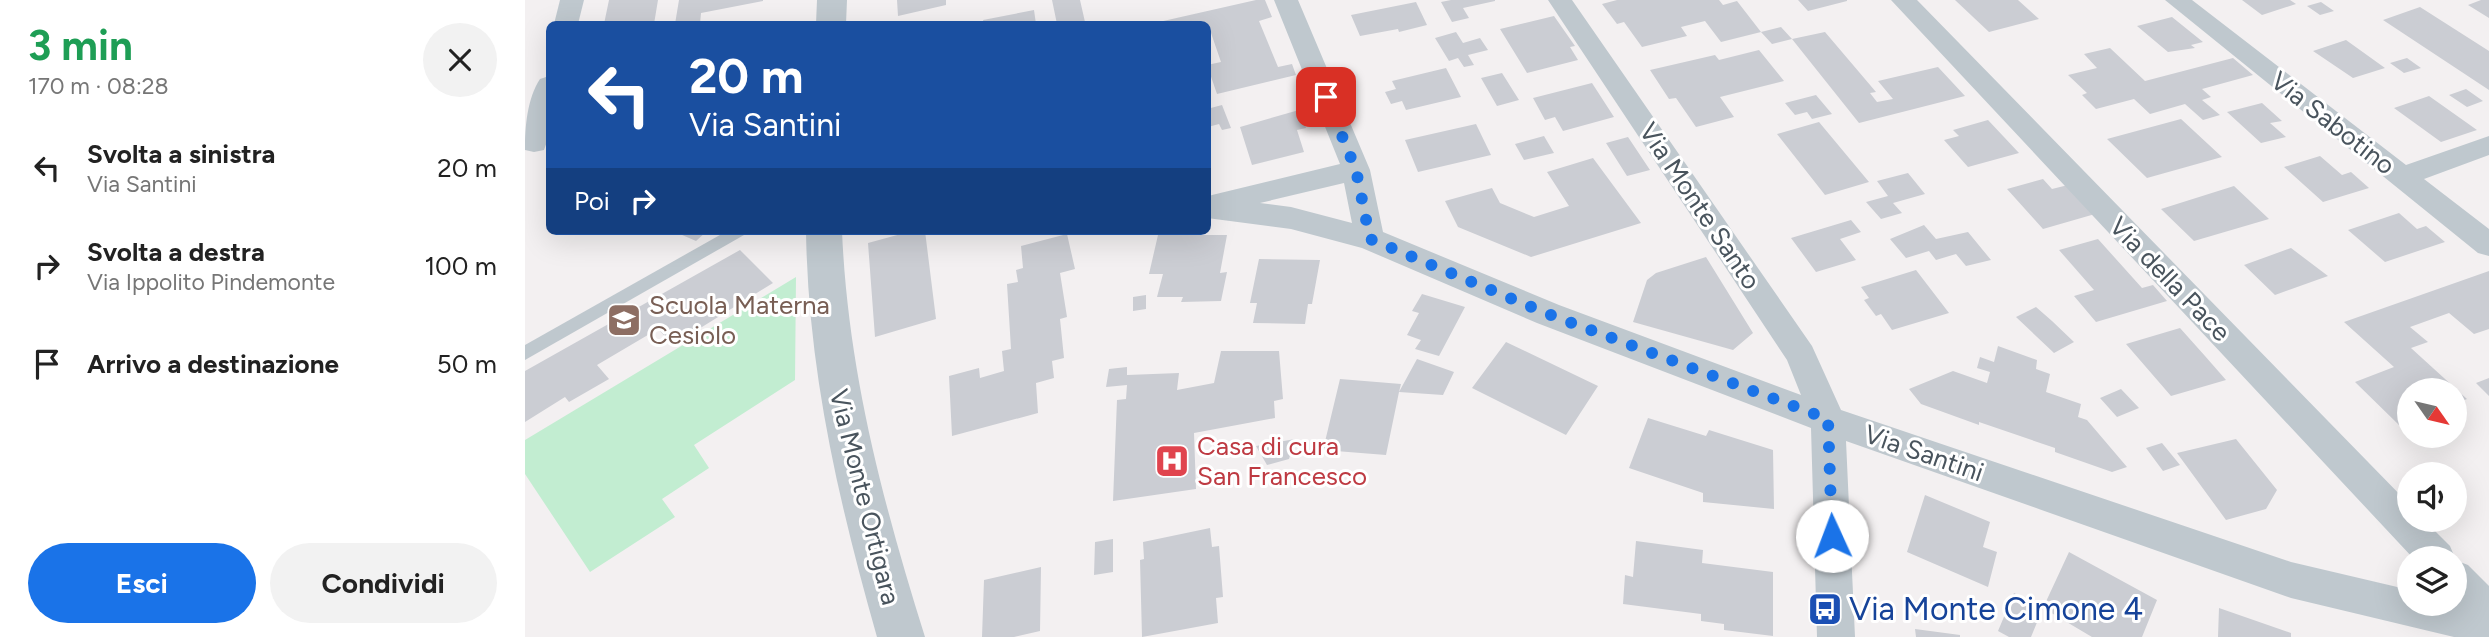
<!DOCTYPE html>
<html lang="it">
<head>
<meta charset="utf-8">
<style>
  body { margin:0; font-family:Figtree,sans-serif; background:#f2f2f2; color:#222; height:100vh; display:flex; flex-direction:column; font-size:26px; white-space:nowrap }
  * { box-sizing:border-box; margin:0 }
  p { font-size:23px; color:#767676 }
  .icon { flex:none; width:38px; height:38px; fill:none; stroke:currentColor; stroke-width:2; stroke-linecap:round; stroke-linejoin:round }
  .map { position:relative; flex:1; overflow:hidden }
  .details { display:flex; flex-direction:column; background:#fff; width:525px }
  .details>* { flex:none }
  .hud { position:absolute; left:21px; top:21px; width:665px; height:214px; border-radius:10px; box-shadow:0 7px 28px #0002; background:#1a4fa0; color:#fff; overflow:hidden }
  .needle { width:46px; rotate:124deg }
  .tools { position:absolute; left:1872px; top:378px; display:grid; gap:14px }
  .tools a { display:grid; place-items:center; width:70px; height:70px; border-radius:50%; background:#fff; box-shadow:0 7px 28px #0002; font-size:35px }
  .pin { position:absolute; display:grid; place-items:center; width:60px; height:60px; color:#fff; margin:-30px; border-radius:14px; box-shadow:0 4px 10px #0006 }
  .me { position:absolute; width:77px; margin:-38px; rotate:358deg; stroke-linejoin:round; filter:drop-shadow(0 0 5px #0008) }
  .turn { display:flex; align-items:center; gap:24px; height:147px; padding:0 28px; font-size:32px }
  .turn .icon { width:91px; height:91px; stroke-width:2.5 }
  .turn b { display:block; font-size:49px; line-height:60px }
  .then { display:flex; align-items:center; height:66px; padding:0 28px; background:#0003; gap:14px; font-size:26px }
  .round { display:grid; place-items:center; flex:none; width:74px; height:74px; border-radius:37px; background:#f2f2f2 }
  .head { display:flex; align-items:center; justify-content:space-between; height:119px; padding:0 28px }
  h1 { font-size:42px; font-weight:700; line-height:52px; color:#1e9e55 }
  .action { display:flex; gap:14px; margin-top:auto; padding:14px 28px }
  .action a { flex:1; height:80px; border-radius:42px; background:#1a73e8; color:#fff; font-size:28px; font-weight:700; line-height:80px; text-align:center }
  .action a+a { background:#f2f2f2; color:#222 }
  ul { padding:0; list-style:none }
  li { display:flex; align-items:center; gap:21px; height:98px; padding:0 28px }
  li div { flex:1 }
  li b { display:block; font-size:26px }
  li em { font-style:normal }
  main { display:flex; flex:1; min-height:0 }
  .map>svg:first-child { display:block }
  .green { fill:#c2edd1 }
  .building { fill:#cbcdd3 }
  .lines { fill:none; stroke-linecap:round; stroke-linejoin:round }
  .service { fill:#bfc8ce; fill-rule:evenodd }
  .minor { fill:#bfc8ce; fill-rule:evenodd }
  .tertiary { fill:#bfc8ce; fill-rule:evenodd }
  .route { stroke:#1a73e8; stroke-width:12; stroke-dasharray:0 21.6 }
  .labels { text-anchor:middle; dominant-baseline:central; stroke-width:6; stroke-linejoin:round; paint-order:stroke }
  .street-label { font-size:26px; fill:#49545d; stroke:#fff }
  .education-label { font-size:26px; fill:#785e54; stroke:#fff; text-anchor:start }
  .health-label { font-size:26px; fill:#be3a42; stroke:#fff; text-anchor:start }
  .near-transit-label { font-size:32px; fill:#164399; stroke:#fff; text-anchor:start }
</style>
</head>
<body>
<main>
<section class="details">
<div class="head"><div><h1>3 min</h1><p>170 m · 08:28</p></div><a class="round"><svg class="icon" aria-label="close" viewBox="0 0 24 24"><path d="M6 6l12 12M18 6L6 18"/></svg></a></div>
<ul>
<li><svg class="icon" aria-label="left" viewBox="0 0 24 24"><path d="M17 20v-9H6M10 6l-5 5 5 5"/></svg><div><b>Svolta a sinistra</b><p>Via Santini</p></div><em>20 m</em></li>
<li><svg class="icon" aria-label="right" viewBox="0 0 24 24"><path d="M7 20v-9h11M14 6l5 5-5 5"/></svg><div><b>Svolta a destra</b><p>Via Ippolito Pindemonte</p></div><em>100 m</em></li>
<li><svg class="icon" aria-label="arrive" viewBox="0 0 24 24"><path d="M6 21V4h12l-3 4 3 4H6"/></svg><div><b>Arrivo a destinazione</b></div><em>50 m</em></li>
</ul>
<div class="action"><a>Esci</a><a>Condividi</a></div>
</section>
<div class="map">
<svg width="1964" height="637" viewBox="0 0 1964 637">
  <rect width="100%" height="100%" fill="#f3f0f1"/>
  <path class="green" d="M 271,277 L 270,380 L 169,445 L 184,468 L 137,499 L 150,517 L 65,572 L 0,474 L 0,440 Z"/>
  <path class="building" d="M 84,0 L 133,0 L 129,24 L 79,24 Z
    M 154,0 L 238,0 L 238,1 L 176,13 L 175,24 L 150,24 Z
    M 372,0 L 421,0 L 421,5 L 373,16 Z
    M 527,0 L 555,0 L 560,22 L 532,24 Z
    M 731,0 L 740,0 L 747,17 L 734,21 L 753,67 L 767,64 L 771,75 L 692,94 L 682,65 L 696,62 L 686,33 L 682,34 L 682,24 L 625,24 Z
    M 926,0 L 970,0 L 970,1 L 938,8 L 944,18 L 927,22 L 916,2 Z
    M 1092,0 L 1194,0 L 1198,5 L 1212,1 L 1236,32 L 1196,42 L 1180,21 L 1156,27 L 1162,36 L 1117,47 L 1099,22 L 1092,24 L 1077,4 Z
    M 1273,0 L 1322,0 L 1322,1 L 1283,11 Z
    M 1430,0 L 1493,0 L 1514,19 L 1464,32 Z
    M 1717,0 L 1765,0 L 1771,4 L 1737,15 Z
    M 1956,0 L 1964,0 L 1964,18 L 1943,5 Z
    M 891,2 L 902,25 L 874,32 L 873,29 L 835,36 L 826,15 Z
    M 1796,2 L 1809,11 L 1795,15 L 1782,6 Z
    M 1895,7 L 1964,51 L 1964,90 L 1858,20 Z
    M 509,10 L 511,24 L 459,24 L 458,20 Z
    M 1029,16 L 1050,46 L 1045,47 L 1053,60 L 1002,73 L 975,29 Z
    M 1647,17 L 1678,42 L 1666,45 L 1670,48 L 1643,52 L 1612,26 Z
    M 1256,27 L 1267,39 L 1247,44 L 1236,32 Z
    M 931,32 L 938,43 L 955,38 L 963,50 L 943,55 L 949,65 L 939,67 L 933,58 L 924,61 L 910,38 Z
    M 1300,32 L 1351,92 L 1345,93 L 1352,102 L 1368,99 L 1353,81 L 1413,67 L 1440,96 L 1334,123 L 1267,39 Z
    M 1821,40 L 1860,68 L 1828,78 L 1788,51 Z
    M 1585,48 L 1620,81 L 1708,58 L 1728,75 L 1677,89 L 1686,97 L 1677,100 L 1695,115 L 1678,120 L 1660,104 L 1625,114 L 1609,99 L 1571,109 L 1557,95 L 1562,93 L 1543,75 L 1572,68 L 1559,54 Z
    M 1234,50 L 1259,81 L 1195,97 L 1209,117 L 1171,127 L 1151,98 L 1144,99 L 1125,70 L 1190,55 L 1194,60 Z
    M 1882,58 L 1896,68 L 1879,73 L 1865,63 Z
    M 921,68 L 936,97 L 881,110 L 877,101 L 866,104 L 860,92 L 871,89 L 867,81 Z
    M 977,73 L 994,100 L 972,106 L 956,78 Z
    M 1067,83 L 1089,117 L 1038,131 L 1030,117 L 1020,120 L 1008,98 Z
    M 1941,89 L 1958,101 L 1942,107 L 1924,95 Z
    M 1291,95 L 1307,114 L 1287,119 L 1282,112 L 1270,115 L 1260,103 Z
    M 1904,96 L 1952,130 L 1916,142 L 1869,108 Z
    M 1737,103 L 1757,121 L 1745,123 L 1761,137 L 1736,143 L 1702,112 Z
    M 697,105 L 706,128 L 697,130 L 694,124 L 683,127 L 682,109 Z
    M 774,110 L 781,128 L 772,130 L 779,152 L 727,165 L 715,127 Z
    M 1656,119 L 1697,157 L 1622,178 L 1582,139 Z
    M 1463,120 L 1494,153 L 1443,167 L 1419,140 L 1434,136 L 1428,130 Z
    M 1294,122 L 1344,182 L 1300,195 L 1252,134 Z
    M 951,124 L 966,155 L 893,172 L 880,140 Z
    M 1019,136 L 1029,153 L 999,160 L 990,144 Z
    M 1103,137 L 1125,170 L 1102,176 L 1081,143 Z
    M 1795,156 L 1817,175 L 1826,172 L 1844,188 L 1798,202 L 1759,167 Z
    M 1068,158 L 1116,223 L 1006,257 L 933,227 L 920,201 L 967,188 L 975,203 L 1009,217 L 1044,206 L 1022,172 Z
    M 1383,173 L 1400,194 L 1368,203 L 1377,213 L 1356,219 L 1341,202 L 1363,196 L 1352,181 Z
    M 1518,179 L 1527,189 L 1543,185 L 1570,214 L 1518,229 L 1482,189 Z
    M 1709,186 L 1744,219 L 1669,241 L 1636,209 Z
    M 1874,213 L 1892,229 L 1901,226 L 1920,242 L 1860,262 L 1823,230 Z
    M 1326,220 L 1336,232 L 1315,239 L 1331,260 L 1291,272 L 1266,238 Z
    M 1399,225 L 1411,239 L 1443,232 L 1466,260 L 1441,266 L 1431,254 L 1411,260 L 1404,251 L 1381,258 L 1365,239 Z
    M 148,231 L 182,231 L 171,241 Z
    M 387,231 L 400,231 L 411,319 L 350,337 L 343,243 Z
    M 542,234 L 550,269 L 535,273 L 542,317 L 535,319 L 539,358 L 527,361 L 529,378 L 511,383 L 513,413 L 427,436 L 424,376 L 454,368 L 455,378 L 479,371 L 477,351 L 486,349 L 482,284 L 493,282 L 491,270 L 498,268 L 496,246 Z
    M 633,235 L 702,235 L 695,273 L 702,272 L 696,301 L 656,302 L 658,297 L 632,297 L 638,274 L 624,274 Z
    M 1573,239 L 1617,288 L 1628,285 L 1642,301 L 1571,322 L 1549,296 L 1569,290 L 1534,250 Z
    M 1766,248 L 1803,276 L 1750,295 L 1719,265 Z
    M 215,250 L 248,283 L 148,345 L 133,329 L 72,365 L 84,379 L 44,402 L 40,397 L 0,422 L 0,371 Z
    M 1181,257 L 1228,333 L 1208,350 L 1108,322 L 1122,280 L 1131,273 Z
    M 734,259 L 795,260 L 787,304 L 783,304 L 780,324 L 728,323 L 732,303 L 725,303 Z
    M 1391,270 L 1424,313 L 1367,330 L 1356,314 L 1351,316 L 1339,300 L 1344,298 L 1336,287 Z
    M 1964,271 L 1964,329 L 1949,334 L 1924,313 L 1885,327 L 1903,342 L 1886,348 L 1942,399 L 1930,404 L 1930,390 L 1885,390 L 1885,421 L 1874,425 L 1830,382 L 1869,367 L 1819,322 Z
    M 897,294 L 940,307 L 914,356 L 890,349 L 896,340 L 882,335 L 894,313 L 887,311 Z
    M 621,295 L 621,309 L 608,311 L 608,297 Z
    M 1511,307 L 1527,321 L 1549,342 L 1529,353 L 1491,317 Z
    M 1655,328 L 1680,356 L 1701,380 L 1646,396 L 1601,344 Z
    M 981,342 L 1073,386 L 1041,435 L 947,388 Z
    M 1473,346 L 1512,360 L 1511,369 L 1525,374 L 1521,392 L 1556,404 L 1553,417 L 1562,420 L 1602,467 L 1587,472 L 1530,452 L 1530,448 L 1454,422 L 1454,425 L 1396,404 L 1384,389 L 1428,371 L 1462,383 L 1465,372 L 1452,368 L 1455,357 L 1469,362 Z
    M 696,351 L 754,351 L 758,399 L 749,401 L 750,418 L 669,433 L 671,489 L 588,501 L 592,400 L 601,399 L 602,385 L 581,387 L 584,369 L 602,367 L 602,375 L 654,373 L 652,390 L 689,383 Z
    M 892,359 L 929,372 L 918,395 L 874,392 L 861,455 L 798,450 L 815,379 L 876,384 L 874,392 Z
    M 1964,378 L 1964,396 L 1951,383 Z
    M 1596,389 L 1614,408 L 1592,417 L 1575,398 Z
    M 1123,418 L 1181,436 L 1184,430 L 1248,450 L 1249,509 L 1178,502 L 1178,493 L 1104,468 Z
    M 770,439 L 764,459 L 742,465 L 731,446 Z
    M 1711,439 L 1752,490 L 1741,509 L 1701,520 L 1652,453 Z
    M 1637,443 L 1655,465 L 1638,471 L 1621,448 Z
    M 1400,495 L 1465,522 L 1458,547 L 1472,552 L 1463,587 L 1382,552 Z
    M 685,528 L 687,547 L 694,546 L 698,597 L 691,598 L 693,623 L 617,637 L 615,560 L 619,559 L 618,542 Z
    M 588,539 L 588,572 L 569,575 L 570,542 Z
    M 1111,541 L 1178,550 L 1177,563 L 1248,572 L 1248,636 L 1199,630 L 1199,624 L 1176,621 L 1176,614 L 1098,604 L 1100,575 L 1108,577 Z
    M 1544,552 L 1632,600 L 1617,637 L 1567,637 L 1518,608 Z
    M 516,567 L 515,631 L 489,637 L 457,637 L 459,580 Z
    M 1489,593 L 1518,608 L 1506,637 L 1484,637 L 1473,631 Z
    M 1694,608 L 1766,633 L 1766,637 L 1693,637 Z
    M 1390,629 L 1435,635 L 1435,637 L 1391,637 Z"/>
  <g class="lines">
    <path class="service" d="M 202,231 L 221,231 L 219,235 L 0,360 L 0,345 Z"/>
    <path class="minor" d="M 35,0 L 59,0 L 53,24 L 29,24 Z
      M 749,0 L 773,0 L 845,170 L 858,232 L 1034,305 L 1276,395 L 1262,360 L 1023,0 L 1047,0 L 1287,346 L 1316,410 L 1766,562 L 1885,590 L 1885,604 L 1930,604 L 1930,560 L 1943,565 L 1964,586 L 1964,637 L 1929,637 L 1766,598 L 1321,441 L 1330,637 L 1292,637 L 1286,428 L 1012,323 L 837,248 L 766,229 L 682,218 L 682,197 L 687,195 L 815,164 ZM 819,183 L 827,223 L 766,207 L 735,203 Z
      M 1366,0 L 1392,0 L 1885,505 L 1885,520 L 1899,520 L 1925,546 L 1930,558 L 1888,558 Z
      M 1640,0 L 1667,0 L 1881,165 L 1964,136 L 1964,155 L 1899,179 L 1964,229 L 1964,256 L 1953,253 Z
      M 24,76 L 24,136 L 19,150 L 9,152 L 0,150 C 0,127 2,99 15,79 Z"/>
    <path class="tertiary" d="M 292,0 L 322,0 L 321,24 L 291,24 Z
      M 281,231 L 317,231 C 323,372 358,503 400,637 L 352,637 C 314,503 283,371 281,231 Z"/>
  </g>
  <g class="lines">
    <path class="route" d="M 801,97 L 831,170 L 845,239 L 1023,314 L 1303,419 L 1307,536"/>
  </g>
  <defs>
    <g id="school-square" transform="scale(1.75)"><rect x="-9" y="-9" width="18" height="18" rx="4" fill="#8d6e63" stroke="#fff"/><path d="M0-5L7-2L0 1L-7-2ZM-4 1L0 2.5L4 1V4Q0 6-4 4Z" fill="#fff"/></g>
    <g id="hospital-square" transform="scale(1.75)"><rect x="-9" y="-9" width="18" height="18" rx="4" fill="#e0444e" stroke="#fff"/><path d="M-5-5h3v3.5h4V-5h3V5h-3V1.5h-4V5h-3Z" fill="#fff"/></g>
    <g id="bus-square" transform="scale(1.75)"><rect x="-9" y="-9" width="18" height="18" rx="4" fill="#1a4fb4" stroke="#fff"/><path d="M-5-6H5V4H4V6H2V4H-2V6H-4V4H-5ZM-3.5-4V0h7V-4ZM-3.5 1.2v1.5H-2V1.2ZM2 1.2v1.5H3.5V1.2Z" fill="#fff"/></g>
  </defs>
  <g fill-rule="evenodd">
    <use href="#school-square" x="99" y="320"/>
    <use href="#hospital-square" x="647" y="461"/>
    <use href="#bus-square" x="1300" y="609"/>
  </g>
  <g class="labels">
    <g class="street-label">
      <text transform="translate(1808 123) rotate(38)">Via Sabotino</text>
      <text transform="translate(1175 206) rotate(56)">Via Monte Santo</text>
      <text transform="translate(1645 279) rotate(46)">Via della Pace</text>
      <text transform="translate(1399 453) rotate(19)">Via Santini</text>
      <text transform="translate(340 497) rotate(76)">Via Monte Ortigara</text>
    </g>
    <g class="education-label">
      <text x="124" y="305">Scuola Materna<tspan x="124" dy="30">Cesiolo</tspan></text>
    </g>
    <g class="health-label">
      <text x="672" y="446">Casa di cura<tspan x="672" dy="30">San Francesco</tspan></text>
    </g>
    <g class="near-transit-label">
      <text x="1324" y="609">Via Monte Cimone 4</text>
    </g>
  </g>
</svg>
<div class="tools">
<a><svg class="needle" viewBox="-14 -14 28 28"><path d="M0-13l5 13h-10z" fill="#e53935"/><path d="M0 13l5-13h-10z" fill="#767676"/></svg></a>
<a><svg class="icon" aria-label="sound" viewBox="0 0 24 24"><path d="M4 9h4l5-4v14l-5-4H4zM17 9q2 3 0 6"/></svg></a>
<a><svg class="icon" aria-label="layers" viewBox="0 0 24 24"><path d="M12 4l9 5-9 5-9-5zM3 14l9 5 9-5"/></svg></a>
</div>
<div class="pin" style="left:801px;top:97px;background:#d93025"><svg class="icon" aria-label="arrive" viewBox="0 0 24 24"><path d="M6 21V4h12l-3 4 3 4H6"/></svg></div>
<svg class="me" style="left:1307px;top:536px" viewBox="-20 -20 40 40"><circle r="19" fill="#fff"/><path d="M0-13L10 11 0 6-10 11z" fill="#1a73e8"/></svg>
<div class="hud">
<div class="turn"><svg class="icon" aria-label="left" viewBox="0 0 24 24"><path d="M17 20v-9H6M10 6l-5 5 5 5"/></svg><div><b>20 m</b>Via Santini</div></div>
<div class="then">Poi<svg class="icon" aria-label="right" viewBox="0 0 24 24"><path d="M7 20v-9h11M14 6l5 5-5 5"/></svg></div>
</div>
</div>
</main>
</body>
</html>
